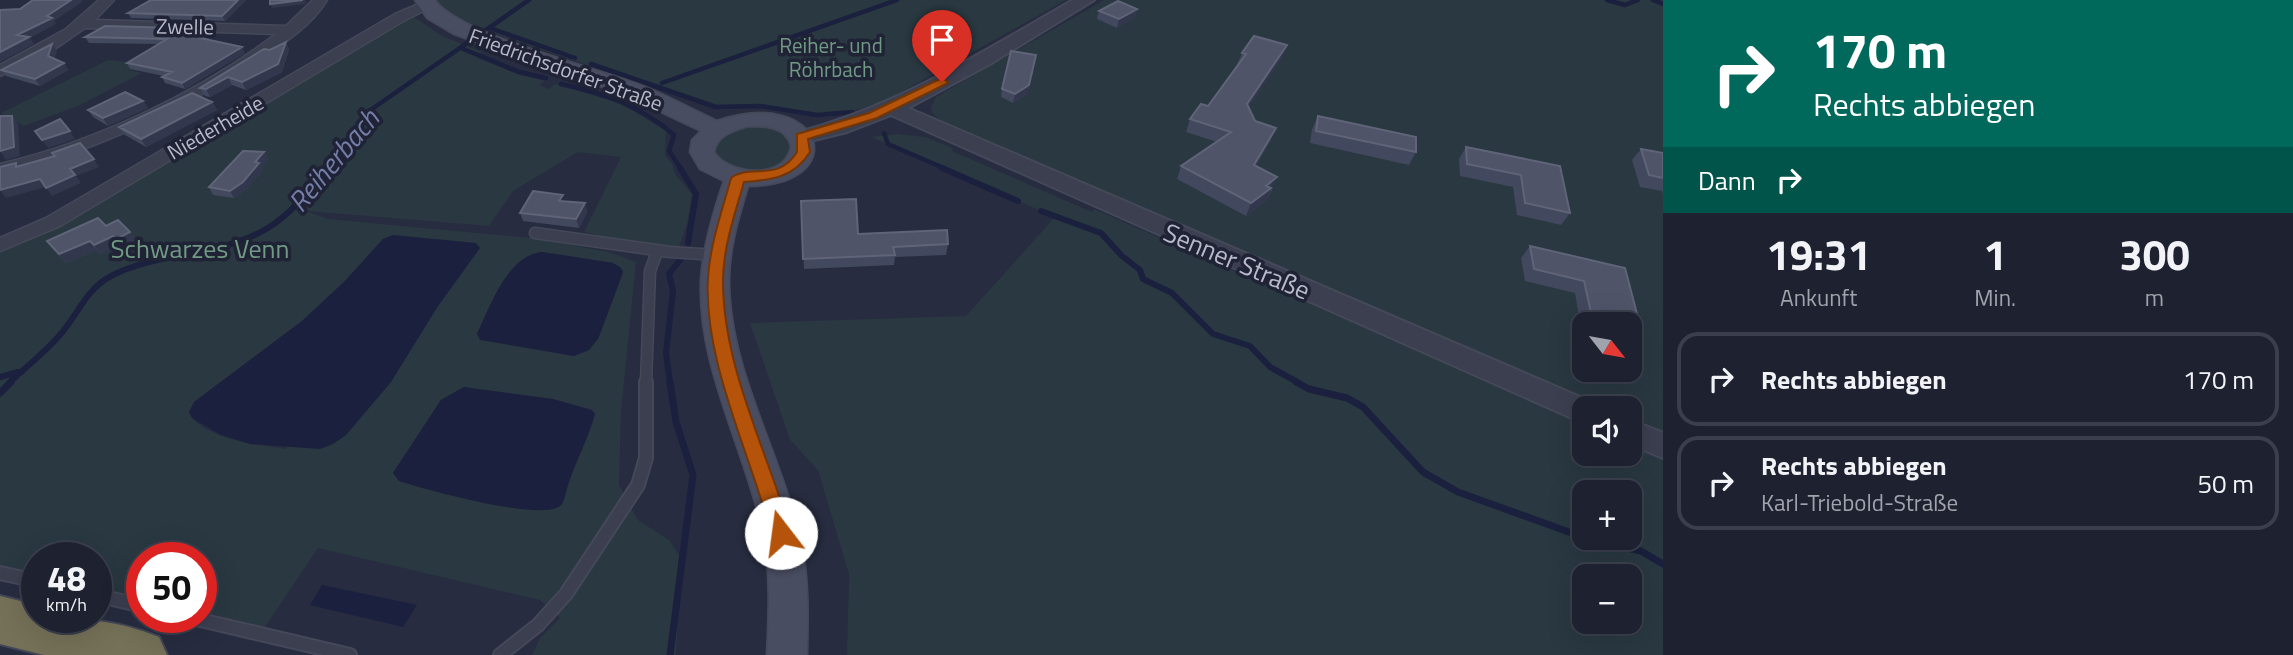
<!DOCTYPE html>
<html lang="de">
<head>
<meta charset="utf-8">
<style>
  body { margin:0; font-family:"Titillium Web",sans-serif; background:#2a2e3c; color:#f1f3f6; height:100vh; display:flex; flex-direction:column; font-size:26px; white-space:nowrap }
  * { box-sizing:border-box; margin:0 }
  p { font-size:23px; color:#a0a3ab }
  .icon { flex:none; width:38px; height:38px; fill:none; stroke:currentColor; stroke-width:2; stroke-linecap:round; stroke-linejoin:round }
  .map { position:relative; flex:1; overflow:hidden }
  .details { display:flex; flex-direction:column; background:#1d2130; width:630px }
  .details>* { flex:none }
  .guide { background:#00695c; color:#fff; overflow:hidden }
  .needle { width:46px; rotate:121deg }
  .fabs { position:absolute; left:1572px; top:312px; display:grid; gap:14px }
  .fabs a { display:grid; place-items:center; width:70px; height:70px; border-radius:14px; background:#1d2130; box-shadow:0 7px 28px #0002,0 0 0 2px #3b3e4c; font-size:35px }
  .speed { position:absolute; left:21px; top:542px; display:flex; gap:14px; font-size:35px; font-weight:700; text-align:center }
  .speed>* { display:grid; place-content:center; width:91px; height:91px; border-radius:50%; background:#1d2130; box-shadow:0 7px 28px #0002,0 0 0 2px #3b3e4c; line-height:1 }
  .speed small { font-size:18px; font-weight:400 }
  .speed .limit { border:10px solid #d22; background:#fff; color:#111 }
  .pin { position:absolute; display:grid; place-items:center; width:60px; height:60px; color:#fff; margin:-72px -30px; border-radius:50% 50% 50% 0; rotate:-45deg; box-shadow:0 0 7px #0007 }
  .pin .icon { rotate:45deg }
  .me { position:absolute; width:77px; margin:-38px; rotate:345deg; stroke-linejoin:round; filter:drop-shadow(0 0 5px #0008) }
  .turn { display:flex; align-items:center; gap:24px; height:147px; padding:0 35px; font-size:32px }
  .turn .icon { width:91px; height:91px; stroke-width:2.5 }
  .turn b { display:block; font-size:49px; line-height:60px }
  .then { display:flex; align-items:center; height:66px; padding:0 35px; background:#0003; gap:14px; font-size:26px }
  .eta { display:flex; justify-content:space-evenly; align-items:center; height:119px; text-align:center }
  .eta b { font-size:42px; font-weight:700; line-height:49px }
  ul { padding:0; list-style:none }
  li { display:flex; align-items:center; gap:21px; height:94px; margin:0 14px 10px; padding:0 21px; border:4px solid #3b3e4c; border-radius:21px }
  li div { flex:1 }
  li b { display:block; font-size:26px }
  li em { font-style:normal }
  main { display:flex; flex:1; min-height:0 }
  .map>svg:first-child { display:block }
  .green { fill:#293841; fill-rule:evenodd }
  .water { fill:#1a203d }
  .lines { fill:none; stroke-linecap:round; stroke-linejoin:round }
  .stream-far2 { stroke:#1a203d; stroke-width:4.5 }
  .stream-far1 { stroke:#1a203d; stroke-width:6 }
  .stream { stroke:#1a203d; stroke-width:7 }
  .service-far1-casing { stroke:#454859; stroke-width:13 }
  .service-casing { stroke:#454859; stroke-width:16 }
  .minor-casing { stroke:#454859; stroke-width:3 }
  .tertiary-casing { stroke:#454859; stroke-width:4 }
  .secondary-casing { stroke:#454859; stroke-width:3 }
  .motorway-casing { stroke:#434757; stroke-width:4 }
  .service-far1 { stroke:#3b3f50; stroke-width:10 }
  .service { stroke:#3b3f50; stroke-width:12 }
  .minor { fill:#3b3f50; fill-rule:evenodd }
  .tertiary { fill:#3b3f50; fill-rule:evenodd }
  .secondary { fill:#494d62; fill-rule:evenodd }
  .motorway { fill:#757158; fill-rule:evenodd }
  .wall { fill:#42485d }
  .shaded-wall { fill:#32374d }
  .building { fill:#4f5469; stroke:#5f6478; stroke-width:2 }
  .route { fill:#b45309; stroke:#753606; stroke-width:2 }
  .labels { text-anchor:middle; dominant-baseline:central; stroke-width:7; stroke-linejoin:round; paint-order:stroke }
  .far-street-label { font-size:21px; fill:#b8baca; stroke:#202335 }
  .far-park-label { font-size:21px; fill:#709a83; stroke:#202335 }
  .park-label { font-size:26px; fill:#709a83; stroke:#202335 }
  .street-label { font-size:26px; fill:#b8baca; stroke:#202335 }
  .water-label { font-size:28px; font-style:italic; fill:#737da7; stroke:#202335 }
</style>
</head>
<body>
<main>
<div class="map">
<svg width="1663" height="655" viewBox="0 0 1663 655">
  <rect width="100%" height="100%" fill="#272c40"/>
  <path class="green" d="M 436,0 L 1066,0 L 883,102 L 845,113 L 818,116 L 761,106 L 713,108 L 504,37 L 449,14 L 440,7 Z
    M 1104,0 L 1663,0 L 1663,431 L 1629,416 L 1629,408 L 1609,408 L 946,125 L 932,113 L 931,107 L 936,97 ZM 1584,324 L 1629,324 L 1629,369 L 1584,369 Z
    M 414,17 L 442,36 L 482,52 L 476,57 L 517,74 L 545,81 L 539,85 L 549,89 L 555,84 L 620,103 L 666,131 L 665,155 L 672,164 L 675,174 L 692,194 L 687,224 L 678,249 L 663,249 L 584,232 L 621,157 L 578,152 L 513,191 L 489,226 L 306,211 L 328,219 L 532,238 L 609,252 L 636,262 L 621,412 L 619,485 L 638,520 L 669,540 L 681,558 L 676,655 L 532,655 L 540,638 L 560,618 L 540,600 L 318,548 L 265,627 L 201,612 L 201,558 L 142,558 L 142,598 L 96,588 L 96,558 L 37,558 L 37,574 L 0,566 L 0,252 L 51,231 L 405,19 ZM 383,239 L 479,248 L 438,306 L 285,449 C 261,445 199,438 189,412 L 194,402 L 302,321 L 345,281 ZM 542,252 L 613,263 L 621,268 L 623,273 L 598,339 L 477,334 C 491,305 507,256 542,252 ZM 464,387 L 595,414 L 576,460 L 393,473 L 441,400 Z
    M 108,60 L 139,63 L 129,70 L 142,73 L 80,105 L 24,126 L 1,113 Z
    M 764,124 L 790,135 L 793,156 C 758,181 746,175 710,156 L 713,140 L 734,126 Z
    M 897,134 L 925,137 L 953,148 L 952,151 L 1092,212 L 1094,209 L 1584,424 L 1584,453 L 1629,453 L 1629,444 L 1663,458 L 1663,655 L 847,655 L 849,574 L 818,470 L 790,440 L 750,323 L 966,316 L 1055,217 L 871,137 ZM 1584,492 L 1629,492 L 1629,537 L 1584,537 ZM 1584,576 L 1629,576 L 1629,621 L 1584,621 Z"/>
  <path class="water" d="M 393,235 L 476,243 L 480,248 L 438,306 L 391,382 L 346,435 L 333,444 L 320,449 L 250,444 L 221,435 L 192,418 L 189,412 L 194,402 L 302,321 L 345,281 L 383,239 Z
    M 542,252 L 613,263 L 621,268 L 623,272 L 598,339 L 589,350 L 574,356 L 480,340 L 477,334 C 491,305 507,256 542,252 Z
    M 464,387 L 553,399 L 592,410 L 595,414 C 588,439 576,461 568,485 C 566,491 565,501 561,505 C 544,523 424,489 399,481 L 393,473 L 441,400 Z
    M 322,585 L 417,605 L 403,627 L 310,605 Z"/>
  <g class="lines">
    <path class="stream-far2" d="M 1607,0 L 1625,5 L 1638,0
      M 1653,0 L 1663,4
      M 490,28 L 575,58
      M 461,48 L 519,72 L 546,78
      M 591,64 L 716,107 L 760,106 L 817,115 L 852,112
      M 662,83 L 897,0
      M 561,84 C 603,93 641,106 674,135 L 669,151 L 681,169
      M 884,133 L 888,144 L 946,169
      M 325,169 L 369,111 L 529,0"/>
    <path class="stream-far1" d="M 680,168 L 696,194 L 688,243
      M 942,168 L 1018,201
      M 1041,211 L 1101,233 L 1122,256 L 1140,270 L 1143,279 L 1172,293 L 1213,334 L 1250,346 L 1270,367 L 1299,383
      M 0,377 L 18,372
      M 9,383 C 26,367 44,353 59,336 C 78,315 85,290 111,276 C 134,264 161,259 187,254 C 256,242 286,226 326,168
      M 670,383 L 666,353 L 673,291 L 669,274 L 680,260"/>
    <path class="stream" d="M 1296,382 L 1309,389 L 1347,398 L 1363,407 L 1423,472 L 1458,492 L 1591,540 L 1641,551 L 1663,564
      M 0,393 L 11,382
      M 670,655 L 693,475 L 676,422 L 670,382"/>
    <g class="service-far1-casing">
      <path id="service-far1" d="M 535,233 L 670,252 L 716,255
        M 646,383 L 650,271 L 657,252"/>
    </g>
    <g class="service-casing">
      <path id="service" d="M 0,573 L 37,581
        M 96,595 L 142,606
        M 192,618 L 350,655
        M 500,655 L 538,625 L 566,594 L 638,485 L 646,458 L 646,382"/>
    </g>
    <g class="minor-casing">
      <path id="minor" d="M 99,0 L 114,0 L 95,20 L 286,26 L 313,0 L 327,0 C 311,27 280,46 254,63 C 176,113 91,153 0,174 L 0,164 C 95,142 198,93 276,34 L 85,28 L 49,53 L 0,76 L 0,65 L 66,29 Z
        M 428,0 L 434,4 L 432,7 L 405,20 L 60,226 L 0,251 L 0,238 L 46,218 L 395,14 Z"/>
    </g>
    <g class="tertiary-casing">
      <path id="tertiary" d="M 1073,0 L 1094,0 L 990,64 L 908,108 L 1594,403 L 1597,408 L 1584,408 L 1584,422 L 1574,419 L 891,115 L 847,132 L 802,143 L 795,141 L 792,137 L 795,133 C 897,107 982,52 1073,0 Z
        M 1629,419 L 1663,433 L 1663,458 L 1629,444 Z"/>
    </g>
    <g class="secondary-casing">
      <path id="secondary" d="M 415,0 L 435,0 C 456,33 596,68 640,85 C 666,95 691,109 717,121 C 824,85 854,185 748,186 C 739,216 729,248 729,280 C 729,368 778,448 799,532 C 809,572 808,614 807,655 L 767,655 C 769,614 771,573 763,533 C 745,448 697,368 701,279 C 703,246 713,213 724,181 L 700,169 L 690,152 L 692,140 L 701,131 L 625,95 L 454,34 L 427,18 ZM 748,126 C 765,126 786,126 791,146 C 787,180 729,176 714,152 C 717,135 733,131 748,126 Z"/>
    </g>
    <g class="motorway-casing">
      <path id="motorway" d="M 0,596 L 37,605 L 37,618 C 83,618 116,620 159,637 L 167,655 L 44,655 L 0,644 Z"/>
    </g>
    <use href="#service-far1" class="service-far1"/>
    <use href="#service" class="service"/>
    <use href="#minor" class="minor"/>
    <use href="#tertiary" class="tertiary"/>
    <use href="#secondary" class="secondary"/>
    <use href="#motorway" class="motorway"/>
  </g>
  <path class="wall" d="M 246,0 L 225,21 L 131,18 L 128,13 Z
    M 1137,9 L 1135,17 L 1117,28 L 1097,19 L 1099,11 Z
    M 209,29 L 212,35 L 207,40 L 245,53 L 185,89 L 165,83 L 162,77 L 164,76 L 130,69 L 127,63 L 158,44 L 89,43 L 85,37 Z
    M 286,42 L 289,50 L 282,72 L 246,90 L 232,85 L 210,97 L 205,96 L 200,88 Z
    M 57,51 L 54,58 L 64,63 L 68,70 L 40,86 L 6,76 L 1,70 Z
    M 1242,53 L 1282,58 L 1248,108 L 1255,121 L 1271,140 L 1256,166 L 1272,190 L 1266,201 L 1246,216 L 1177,179 L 1181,166 L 1217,142 L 1186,132 L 1190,119 L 1208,106 L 1237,65 Z
    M 1036,55 L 1027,94 L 1013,103 L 1001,97 L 1002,89 Z
    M 143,101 L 148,108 L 108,126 L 93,117 L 88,110 Z
    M 212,102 L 217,110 L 146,147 L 125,135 L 119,127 Z
    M 1318,116 L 1416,152 L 1409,165 L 1310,143 L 1312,129 Z
    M 1466,147 L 1560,166 L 1570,213 L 1561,225 L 1517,215 L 1513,187 L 1460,176 L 1459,159 Z
    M 1641,149 L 1663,153 L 1663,195 L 1662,191 L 1640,187 L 1632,160 Z
    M 264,152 L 268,160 L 262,167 L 263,170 L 247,189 L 234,198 L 213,195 L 209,187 Z
    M 565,201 L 585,203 L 587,212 L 579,228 L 523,221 L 520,213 Z
    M 801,201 L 858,234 L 948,244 L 946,255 L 895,257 L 894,265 L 804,269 Z
    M 106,226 L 130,232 L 137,241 L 122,248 L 119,245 L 100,254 L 97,250 L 66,263 L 47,241 Z
    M 1530,246 L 1625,268 L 1641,329 L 1630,341 L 1629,324 L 1584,324 L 1584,329 L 1581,329 L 1575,293 L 1525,281 L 1521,258 Z"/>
  <path class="shaded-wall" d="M 71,0 L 82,0 L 81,1 L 82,2 L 54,21 L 56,24 L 30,38 L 34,44 L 0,62 L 0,52 L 17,35 Z
    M 238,0 L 246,0 L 225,21 L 222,16 Z
    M 306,0 L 305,4 L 272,8 L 270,4 Z
    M 1137,9 L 1135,17 L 1117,28 L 1119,19 Z
    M 209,29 L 212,35 L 203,44 L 200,38 Z
    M 286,42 L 289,50 L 282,72 L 246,90 L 242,82 Z
    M 52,44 L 57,51 L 52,62 L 48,56 Z
    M 1287,45 L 1282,58 L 1242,117 L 1247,104 Z
    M 242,47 L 245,53 L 185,89 L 182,83 Z
    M 1036,55 L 1027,94 L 1013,103 L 1015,94 Z
    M 64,63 L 68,70 L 40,86 L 35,79 Z
    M 228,77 L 232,85 L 210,97 L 206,89 Z
    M 143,101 L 148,108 L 108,126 L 103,118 Z
    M 212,102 L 217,110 L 146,147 L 141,139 Z
    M 12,116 L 18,124 L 20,156 L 6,160 L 0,151 Z
    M 1276,128 L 1271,140 L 1249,178 L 1254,165 Z
    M 70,131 L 75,139 L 48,148 L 42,140 Z
    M 264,152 L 268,160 L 262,167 L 263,170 L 247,189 L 234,198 L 230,191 Z
    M 94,159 L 99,167 L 76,176 L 81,183 L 52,196 L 46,188 L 70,169 Z
    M 1277,177 L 1266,201 L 1246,216 L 1251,203 L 1266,186 Z
    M 40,179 L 46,187 L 6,198 L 0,190 Z
    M 585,203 L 587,212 L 579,228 L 576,219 Z
    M 130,232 L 137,241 L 122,248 L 116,239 Z
    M 113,236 L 119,245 L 100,254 L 94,245 Z
    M 90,241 L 97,250 L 66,263 L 59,254 Z"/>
  <path class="building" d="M 33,0 L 71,0 L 47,16 L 52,18 L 17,35 L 29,37 L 0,52 L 0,10 L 20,9 Z
    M 151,0 L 238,0 L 222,16 L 128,13 Z
    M 270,0 L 303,0 L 270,4 Z
    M 1118,1 L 1137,9 L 1119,19 L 1099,11 Z
    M 105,26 L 209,29 L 200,38 L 242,47 L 182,83 L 162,77 L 172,72 L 127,63 L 167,39 L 85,37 Z
    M 1254,36 L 1287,45 L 1247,104 L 1255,121 L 1276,128 L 1254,165 L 1277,177 L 1266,186 L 1271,188 L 1251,203 L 1181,166 L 1231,132 L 1190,119 L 1201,104 L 1208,106 L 1246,54 L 1242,53 Z
    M 286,42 L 278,64 L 242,82 L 228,77 L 206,89 L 200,88 L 264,49 L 270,50 Z
    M 52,44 L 48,56 L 64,63 L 35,79 L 1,70 Z
    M 1011,51 L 1036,55 L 1029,85 L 1015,94 L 1002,89 Z
    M 125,92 L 143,101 L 103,118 L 88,110 Z
    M 192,93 L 212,102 L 141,139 L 119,127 Z
    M 0,116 L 12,116 L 14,147 L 0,151 Z
    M 1318,116 L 1416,137 L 1416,152 L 1316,131 Z
    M 60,119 L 70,131 L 42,140 L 35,131 Z
    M 80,143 L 94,159 L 70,169 L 75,175 L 46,188 L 40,179 L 0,190 L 0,167 L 16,163 L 16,167 L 55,156 L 52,153 Z
    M 1466,147 L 1560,166 L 1570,213 L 1525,203 L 1521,175 L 1467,164 Z
    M 1641,149 L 1663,153 L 1663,178 L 1649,175 Z
    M 243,151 L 264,152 L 255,162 L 259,163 L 243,182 L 230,191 L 209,187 Z
    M 533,191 L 563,195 L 559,201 L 585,203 L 576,219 L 520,213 Z
    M 856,199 L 858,234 L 947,230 L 948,244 L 893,247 L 895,255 L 803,259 L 801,201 Z
    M 98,218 L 106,226 L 118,220 L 130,232 L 116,239 L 113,236 L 94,245 L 90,241 L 59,254 L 47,241 Z
    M 1530,246 L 1625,268 L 1641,329 L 1629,326 L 1629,324 L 1620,324 L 1592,317 L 1584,281 L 1534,269 Z"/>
  <path class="route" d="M 942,78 L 948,82 L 946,84 L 877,118 L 808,139 L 810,152 C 794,178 771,180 744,182 C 735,214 723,247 723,281 C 723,368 767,450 791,533 L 788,539 L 781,541 L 774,539 L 771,533 C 750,453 703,360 708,278 C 710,244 722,211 731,178 C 750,163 778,183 797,152 L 797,134 L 869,113 Z"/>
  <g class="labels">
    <g class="far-street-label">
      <text transform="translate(185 26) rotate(1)">Zwelle</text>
      <text transform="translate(566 69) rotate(20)">Friedrichsdorfer Straße</text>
      <text transform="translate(215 127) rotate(-30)">Niederheide</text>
    </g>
    <g class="far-park-label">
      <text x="831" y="45">Reiher- und<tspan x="831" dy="24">Röhrbach</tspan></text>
    </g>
    <g class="park-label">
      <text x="200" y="248">Schwarzes Venn</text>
    </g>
    <g class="street-label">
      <text transform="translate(1237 261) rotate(23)">Senner Straße</text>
    </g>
    <g class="water-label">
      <text transform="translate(333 160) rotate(-50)">Reiherbach</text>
    </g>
  </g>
</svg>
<div class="fabs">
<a><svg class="needle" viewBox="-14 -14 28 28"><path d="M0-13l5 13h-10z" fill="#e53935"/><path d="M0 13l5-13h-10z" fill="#a0a3ab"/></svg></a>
<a><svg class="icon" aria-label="sound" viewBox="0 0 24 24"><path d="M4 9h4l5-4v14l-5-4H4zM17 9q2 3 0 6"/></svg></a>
<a>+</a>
<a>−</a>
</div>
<div class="speed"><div>48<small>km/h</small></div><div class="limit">50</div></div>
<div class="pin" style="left:942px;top:82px;background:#d93025"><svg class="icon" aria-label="arrive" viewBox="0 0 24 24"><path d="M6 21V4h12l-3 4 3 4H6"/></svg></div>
<svg class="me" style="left:781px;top:533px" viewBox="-20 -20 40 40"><circle r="19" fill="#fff"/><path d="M0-13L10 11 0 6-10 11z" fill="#b45309"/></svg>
</div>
<section class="details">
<div class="guide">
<div class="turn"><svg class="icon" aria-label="right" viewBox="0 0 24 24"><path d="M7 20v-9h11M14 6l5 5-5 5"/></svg><div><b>170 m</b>Rechts abbiegen</div></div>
<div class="then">Dann<svg class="icon" aria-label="right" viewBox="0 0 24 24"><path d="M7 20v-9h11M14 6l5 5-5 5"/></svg></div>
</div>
<div class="eta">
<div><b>19:31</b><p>Ankunft</p></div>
<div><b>1</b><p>Min.</p></div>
<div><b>300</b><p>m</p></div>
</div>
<ul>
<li><svg class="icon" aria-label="right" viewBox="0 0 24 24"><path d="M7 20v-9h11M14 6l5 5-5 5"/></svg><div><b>Rechts abbiegen</b></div><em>170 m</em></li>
<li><svg class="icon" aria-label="right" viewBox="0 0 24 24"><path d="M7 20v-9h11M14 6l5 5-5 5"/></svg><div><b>Rechts abbiegen</b><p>Karl-Triebold-Straße</p></div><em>50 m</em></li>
</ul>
</section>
</main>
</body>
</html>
